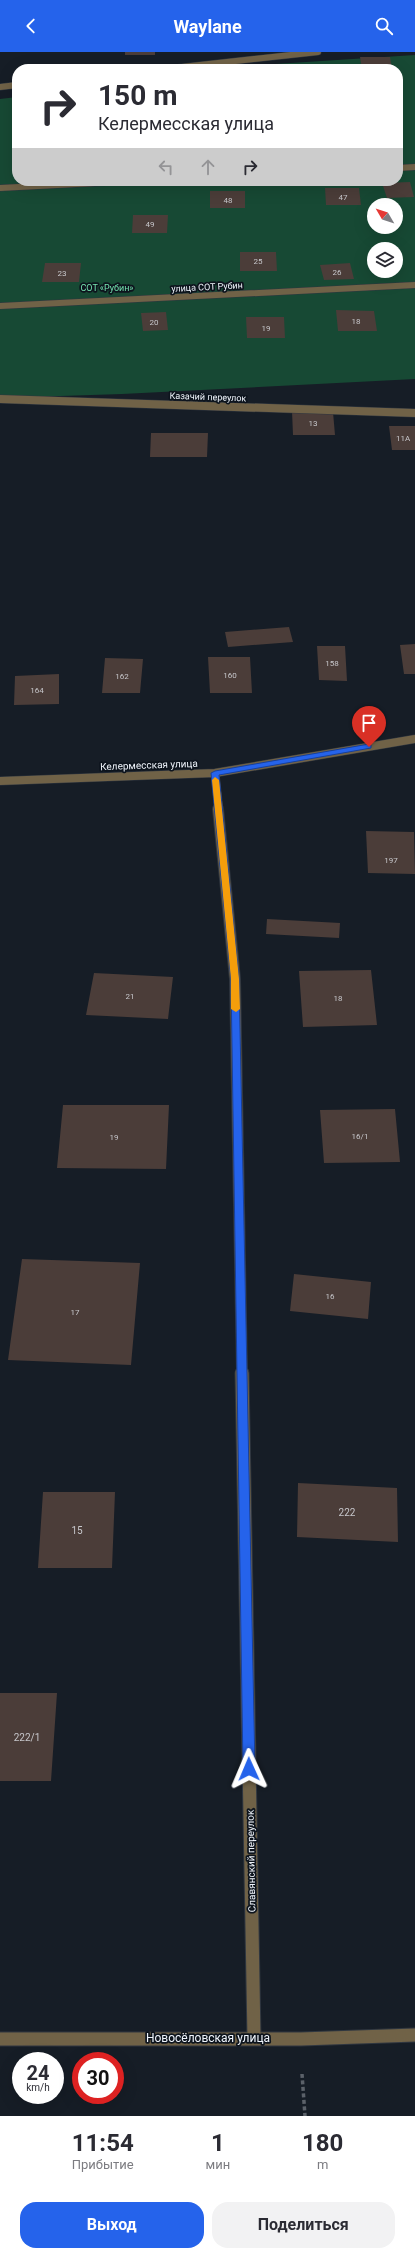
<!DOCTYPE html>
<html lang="ru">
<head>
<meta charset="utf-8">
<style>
  body { margin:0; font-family:Roboto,sans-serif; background:#f2f2f3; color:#2b2b33; height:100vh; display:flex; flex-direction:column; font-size:15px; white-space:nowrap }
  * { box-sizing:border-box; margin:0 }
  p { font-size:13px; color:#7c7c81 }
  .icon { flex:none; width:22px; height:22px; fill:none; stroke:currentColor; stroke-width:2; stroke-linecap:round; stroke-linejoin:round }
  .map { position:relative; height:2064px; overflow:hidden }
  .panel { display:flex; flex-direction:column; background:#fff; flex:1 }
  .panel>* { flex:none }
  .top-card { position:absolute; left:12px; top:12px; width:391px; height:122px; border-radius:16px; box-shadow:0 4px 16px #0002; background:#fff; color:#2b2b33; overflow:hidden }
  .needle { width:26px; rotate:309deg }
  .controls { position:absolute; left:367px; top:146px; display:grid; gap:8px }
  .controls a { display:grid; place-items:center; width:36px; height:36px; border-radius:50%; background:#fff; box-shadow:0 4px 16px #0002; font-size:20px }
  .speed { position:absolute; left:12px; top:2000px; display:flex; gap:8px; font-size:20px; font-weight:700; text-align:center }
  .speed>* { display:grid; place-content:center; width:52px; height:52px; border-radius:50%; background:#fff; box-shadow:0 4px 16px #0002; line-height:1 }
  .speed small { font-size:10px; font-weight:400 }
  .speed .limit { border:6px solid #d22; background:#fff; color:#111 }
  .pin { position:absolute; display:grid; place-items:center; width:34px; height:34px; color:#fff; margin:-41px -17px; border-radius:50% 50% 50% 0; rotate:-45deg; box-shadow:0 0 4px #0007 }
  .pin .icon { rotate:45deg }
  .me { position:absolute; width:44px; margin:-22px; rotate:359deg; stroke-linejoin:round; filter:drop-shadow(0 0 3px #0008) }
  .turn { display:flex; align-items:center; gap:14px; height:84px; padding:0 20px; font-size:18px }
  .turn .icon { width:52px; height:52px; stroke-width:2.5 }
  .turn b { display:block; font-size:28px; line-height:34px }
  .lanes { display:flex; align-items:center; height:38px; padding:0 20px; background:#0003; justify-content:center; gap:20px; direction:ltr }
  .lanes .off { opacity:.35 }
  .eta { display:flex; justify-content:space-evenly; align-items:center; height:68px; text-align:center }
  .eta b { font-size:24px; font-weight:700; line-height:28px }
  .cta { display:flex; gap:8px; margin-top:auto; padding:8px 20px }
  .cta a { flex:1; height:46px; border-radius:16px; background:#2563eb; color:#fff; font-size:16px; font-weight:700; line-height:46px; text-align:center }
  .cta a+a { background:#f2f2f3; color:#2b2b33 }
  header { display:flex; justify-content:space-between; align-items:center; height:52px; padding:0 20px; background:#2563eb; color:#fff; font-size:18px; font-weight:700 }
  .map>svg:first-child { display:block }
  .green { fill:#174934; fill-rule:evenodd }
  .building { fill:#4b3d39 }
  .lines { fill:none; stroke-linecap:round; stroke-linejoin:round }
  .minor-far3-casing { stroke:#303740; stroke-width:7 }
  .minor-far2-casing { stroke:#303740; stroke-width:9 }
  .minor-far1-casing { stroke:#303740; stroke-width:12 }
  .minor-casing { stroke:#303740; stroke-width:15 }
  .path { stroke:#5b6169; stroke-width:3.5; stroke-dasharray:4 2.5; stroke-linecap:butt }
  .minor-far3 { stroke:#706247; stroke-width:6 }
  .minor-far2 { stroke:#706247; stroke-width:8 }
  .minor-far1 { stroke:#706247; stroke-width:10 }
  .minor { stroke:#706247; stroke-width:13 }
  .route { fill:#2563eb; stroke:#184099 }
  .slow { fill:#f59e0b }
  .labels { text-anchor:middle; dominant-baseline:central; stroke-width:3.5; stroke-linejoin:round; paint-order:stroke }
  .number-label { font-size:8px; fill:#c7c7cb }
  .far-street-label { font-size:9px; fill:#f0f5fc; stroke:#0d141d }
  .far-park-label { font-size:9px; fill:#75e5b1; stroke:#0d141d }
  .street-label { font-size:10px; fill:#f0f5fc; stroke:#0d141d }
  .near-number-label { font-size:10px; fill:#c7c7cb }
  .near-street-label { font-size:12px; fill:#f0f5fc; stroke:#0d141d }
</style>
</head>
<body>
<header><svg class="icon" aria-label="back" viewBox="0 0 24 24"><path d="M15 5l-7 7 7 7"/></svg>Waylane<svg class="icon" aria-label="search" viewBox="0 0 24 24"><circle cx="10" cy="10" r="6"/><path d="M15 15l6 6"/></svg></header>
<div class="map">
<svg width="415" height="2064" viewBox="0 0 415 2064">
  <rect width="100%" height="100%" fill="#161d26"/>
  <path class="green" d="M 415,3 L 415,327 L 122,342 L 0,346 L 0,47 L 17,45 L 17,129 L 398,129 L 398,17 L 235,17 L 275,12 ZM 374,153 L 396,153 L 396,175 L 374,175 ZM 374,197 L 396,197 L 396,219 L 374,219 Z"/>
  <path class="building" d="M 125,0 L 155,0 L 155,3 L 125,3 Z
    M 360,5 L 390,5 L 392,17 L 362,17 Z
    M 410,130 L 414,145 L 387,146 L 382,131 Z
    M 325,136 L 359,136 L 361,153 L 326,153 Z
    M 210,139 L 245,139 L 245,156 L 210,156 Z
    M 133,163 L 168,163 L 167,181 L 132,181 Z
    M 240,200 L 276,200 L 277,219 L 240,219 Z
    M 45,211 L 81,211 L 79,230 L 42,230 Z
    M 350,211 L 354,227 L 324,228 L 320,213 Z
    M 336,258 L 374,259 L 377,279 L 338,279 Z
    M 166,260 L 168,278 L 143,279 L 141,261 Z
    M 246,265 L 284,265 L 285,286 L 247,286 Z
    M 292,359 L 333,360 L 335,383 L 293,383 Z
    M 389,374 L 415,374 L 415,398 L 392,398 Z
    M 151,381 L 208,381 L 207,405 L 150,405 Z
    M 289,575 L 293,590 L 228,595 L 225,580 Z
    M 415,592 L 415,622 L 404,622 L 400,593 Z
    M 317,594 L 345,594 L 347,629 L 319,628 Z
    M 208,605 L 250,605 L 252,641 L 210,641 Z
    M 105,606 L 143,607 L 140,641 L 102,641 Z
    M 59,622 L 59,652 L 14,653 L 15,624 Z
    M 366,779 L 414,780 L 415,822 L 368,821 Z
    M 267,867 L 340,871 L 339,886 L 266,882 Z
    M 371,918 L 377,973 L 303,975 L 299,919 Z
    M 94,921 L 173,925 L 168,967 L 86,963 Z
    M 63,1053 L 169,1053 L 166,1117 L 57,1116 Z
    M 395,1057 L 400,1110 L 324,1111 L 320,1058 Z
    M 22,1207 L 140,1211 L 131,1313 L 8,1308 Z
    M 294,1222 L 371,1230 L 368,1267 L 290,1259 Z
    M 298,1431 L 397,1436 L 398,1490 L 297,1485 Z
    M 43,1440 L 115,1440 L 112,1516 L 38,1516 Z
    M 0,1641 L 57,1641 L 51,1729 L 0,1729 Z"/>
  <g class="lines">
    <g class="minor-far3-casing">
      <path id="minor-far3" d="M 164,17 L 318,0
        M 0,35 L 17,33
        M 398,116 L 415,115
        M 0,136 L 133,129
        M 0,254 L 415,233"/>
    </g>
    <g class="minor-far2-casing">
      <path id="minor-far2" d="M 0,347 L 415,361
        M 215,721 L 219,758
        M 0,729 L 215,721 L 415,687"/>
    </g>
    <g class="minor-far1-casing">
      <path id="minor-far1" d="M 218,757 L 235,927 L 242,1322"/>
    </g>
    <g class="minor-casing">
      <path id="minor" d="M 242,1321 L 254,1986
        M 0,1987 L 301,1987 L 415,1983"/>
    </g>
    <path class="path" d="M 302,2022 L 305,2064"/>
    <use href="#minor-far3" class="minor-far3"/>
    <use href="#minor-far2" class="minor-far2"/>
    <use href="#minor-far1" class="minor-far1"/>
    <use href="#minor" class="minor"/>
  </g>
  <path class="route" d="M 369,692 L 371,693 L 371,696 L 219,723 L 239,927 L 255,1717 L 254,1721 L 249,1723 L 245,1721 L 243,1717 L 231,927 L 211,721 L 215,719 Z"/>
  <path class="slow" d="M 215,725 L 219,728 L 239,927 L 240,957 L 236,960 L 231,957 L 231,927 L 212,728 Z"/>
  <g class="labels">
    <g class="number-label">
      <text x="343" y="145">47</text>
      <text x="228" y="148">48</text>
      <text x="150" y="172">49</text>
      <text x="258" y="209">25</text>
      <text x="337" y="220">26</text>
      <text x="62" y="221">23</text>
      <text x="356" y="269">18</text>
      <text x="154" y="270">20</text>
      <text x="266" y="276">19</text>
      <text x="313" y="371">13</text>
      <text x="403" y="386">11А</text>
      <text x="332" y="611">158</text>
      <text x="230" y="623">160</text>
      <text x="122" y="624">162</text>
      <text x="37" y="638">164</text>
      <text x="391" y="808">197</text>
      <text x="130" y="944">21</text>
      <text x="338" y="946">18</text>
      <text x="360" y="1084">16/1</text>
      <text x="114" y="1085">19</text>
      <text x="330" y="1244">16</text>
      <text x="75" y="1260">17</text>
    </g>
    <g class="far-street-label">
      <text transform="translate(207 235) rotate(-3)">улица СОТ Рубин</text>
      <text transform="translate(208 345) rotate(2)">Казачий переулок</text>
    </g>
    <g class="far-park-label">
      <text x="107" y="236">СОТ «Рубин»</text>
    </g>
    <g class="street-label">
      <text transform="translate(149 713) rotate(-2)">Келермесская улица</text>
      <text transform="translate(251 1809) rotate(-91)">Славянский переулок</text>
    </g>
    <g class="near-number-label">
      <text x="347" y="1460">222</text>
      <text x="77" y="1478">15</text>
      <text x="27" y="1685">222/1</text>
    </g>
    <g class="near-street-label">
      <text x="208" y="1986">Новосёловская улица</text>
    </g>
  </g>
</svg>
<div class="controls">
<a><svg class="needle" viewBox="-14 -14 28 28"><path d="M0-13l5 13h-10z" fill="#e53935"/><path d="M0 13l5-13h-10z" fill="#7c7c81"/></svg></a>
<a><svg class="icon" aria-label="layers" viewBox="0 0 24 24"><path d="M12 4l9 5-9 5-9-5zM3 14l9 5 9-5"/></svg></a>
</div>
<div class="speed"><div>24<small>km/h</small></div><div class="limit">30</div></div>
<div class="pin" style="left:369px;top:695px;background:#d93025"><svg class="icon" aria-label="arrive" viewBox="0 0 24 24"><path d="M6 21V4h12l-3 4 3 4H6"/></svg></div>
<svg class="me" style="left:249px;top:1717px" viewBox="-20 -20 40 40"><path d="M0-17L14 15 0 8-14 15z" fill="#2563eb" stroke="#fff" stroke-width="4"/></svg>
<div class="top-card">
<div class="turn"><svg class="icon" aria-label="right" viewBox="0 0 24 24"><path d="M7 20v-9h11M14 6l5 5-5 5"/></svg><div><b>150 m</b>Келермесская улица</div></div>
<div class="lanes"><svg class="icon off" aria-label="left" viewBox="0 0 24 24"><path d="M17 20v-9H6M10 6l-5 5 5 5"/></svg><svg class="icon off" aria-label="ahead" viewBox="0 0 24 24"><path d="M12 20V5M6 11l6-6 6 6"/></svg><svg class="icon" aria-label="right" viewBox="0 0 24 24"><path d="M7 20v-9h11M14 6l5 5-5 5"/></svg></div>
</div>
</div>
<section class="panel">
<div class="eta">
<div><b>11:54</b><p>Прибытие</p></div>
<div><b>1</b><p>мин</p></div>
<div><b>180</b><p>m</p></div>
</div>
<div class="cta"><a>Выход</a><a>Поделиться</a></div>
</section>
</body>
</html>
